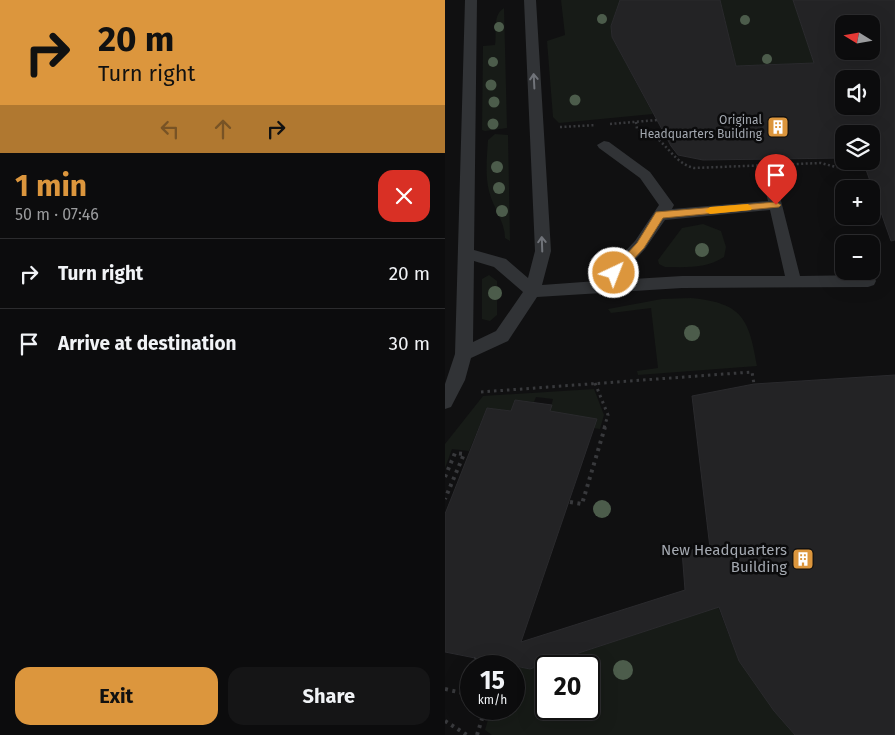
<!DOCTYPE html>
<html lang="en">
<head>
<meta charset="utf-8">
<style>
  body { margin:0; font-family:"Fira Sans",sans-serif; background:#151516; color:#f1f3f6; height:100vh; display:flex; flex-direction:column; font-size:19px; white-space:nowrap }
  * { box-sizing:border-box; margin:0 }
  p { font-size:16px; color:#9a9b9d }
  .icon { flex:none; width:28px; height:28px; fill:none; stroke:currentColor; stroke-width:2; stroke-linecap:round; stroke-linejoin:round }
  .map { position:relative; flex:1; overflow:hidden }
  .drawer { display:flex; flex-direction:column; background:#0c0c0d; width:445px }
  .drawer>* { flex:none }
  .top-card { background:#dc963d; color:#111; overflow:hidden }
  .needle { width:32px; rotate:281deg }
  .tools { position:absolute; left:390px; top:15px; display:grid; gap:10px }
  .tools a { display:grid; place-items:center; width:45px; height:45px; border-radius:10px; background:#0c0c0d; box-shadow:0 5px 20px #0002,0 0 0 1px #2c2c2e; font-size:25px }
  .speed { position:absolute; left:15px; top:655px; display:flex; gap:10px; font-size:25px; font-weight:700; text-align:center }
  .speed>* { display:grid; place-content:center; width:65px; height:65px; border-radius:50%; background:#0c0c0d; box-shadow:0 5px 20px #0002,0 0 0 1px #2c2c2e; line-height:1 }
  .speed small { font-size:12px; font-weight:400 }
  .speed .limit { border:2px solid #111; border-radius:8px; background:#fff; color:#111 }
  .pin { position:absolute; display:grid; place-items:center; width:42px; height:42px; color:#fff; margin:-51px -21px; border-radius:50% 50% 50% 0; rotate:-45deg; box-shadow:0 0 5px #0007 }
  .pin .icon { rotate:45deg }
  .me { position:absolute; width:55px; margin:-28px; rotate:43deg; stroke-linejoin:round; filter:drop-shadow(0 0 4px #0008) }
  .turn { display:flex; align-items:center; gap:18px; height:105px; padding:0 15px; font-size:22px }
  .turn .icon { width:65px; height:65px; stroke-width:2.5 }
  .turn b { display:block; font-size:35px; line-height:42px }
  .lanes { display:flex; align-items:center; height:48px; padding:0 15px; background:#0003; justify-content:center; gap:25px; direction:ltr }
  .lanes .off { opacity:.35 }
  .round { display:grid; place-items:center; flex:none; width:52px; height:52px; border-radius:15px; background:#151516 }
  .head { display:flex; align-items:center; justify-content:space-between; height:85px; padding:0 15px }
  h1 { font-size:30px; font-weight:700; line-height:38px; color:#dc963d }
  .cta { display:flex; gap:10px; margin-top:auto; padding:10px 15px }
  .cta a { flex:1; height:58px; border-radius:15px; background:#dc963d; color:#111; font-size:20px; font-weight:700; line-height:58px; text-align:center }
  .cta a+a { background:#151516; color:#f1f3f6 }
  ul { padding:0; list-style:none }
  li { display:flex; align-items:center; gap:15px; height:70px; padding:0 15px; border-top:1px solid #2c2c2e }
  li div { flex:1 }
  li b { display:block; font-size:19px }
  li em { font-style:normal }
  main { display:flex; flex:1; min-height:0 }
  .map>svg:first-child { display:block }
  .green { fill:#171b17; fill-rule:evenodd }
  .building { fill:#232325; stroke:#2a2a2d; fill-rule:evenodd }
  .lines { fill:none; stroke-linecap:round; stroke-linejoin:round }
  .path-far2 { stroke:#38393c; stroke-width:2.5; stroke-dasharray:2 2.5; stroke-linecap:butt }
  .path-far1 { stroke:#38393c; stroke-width:3; stroke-dasharray:2.5 4; stroke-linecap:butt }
  .path { stroke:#38393c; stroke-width:4; stroke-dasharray:3 4.5; stroke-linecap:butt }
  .lane { fill:#313336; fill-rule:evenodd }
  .tree { fill:#4c5c4b }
  .oneway { stroke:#707379 }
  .route { fill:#dc963d; stroke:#8f6228 }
  .slow { fill:#f59e0b }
  .labels { text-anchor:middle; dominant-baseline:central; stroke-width:5; stroke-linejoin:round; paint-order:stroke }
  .far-poi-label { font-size:12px; fill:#a3a8b0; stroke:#0b0b0c; text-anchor:end }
  .poi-label { font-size:15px; fill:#a3a8b0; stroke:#0b0b0c; text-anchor:end }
</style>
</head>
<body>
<main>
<section class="drawer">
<div class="top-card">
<div class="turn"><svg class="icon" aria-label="right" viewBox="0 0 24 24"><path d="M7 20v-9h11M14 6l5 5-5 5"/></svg><div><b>20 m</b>Turn right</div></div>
<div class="lanes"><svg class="icon off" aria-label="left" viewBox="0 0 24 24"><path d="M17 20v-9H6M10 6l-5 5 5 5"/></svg><svg class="icon off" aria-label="ahead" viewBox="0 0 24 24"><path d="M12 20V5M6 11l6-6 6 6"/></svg><svg class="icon" aria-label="right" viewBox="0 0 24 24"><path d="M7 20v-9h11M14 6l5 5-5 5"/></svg></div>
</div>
<div class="head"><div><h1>1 min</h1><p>50 m · 07:46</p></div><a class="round" style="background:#d93025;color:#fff"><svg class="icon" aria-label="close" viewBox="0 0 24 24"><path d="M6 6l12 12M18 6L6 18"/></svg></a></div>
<ul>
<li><svg class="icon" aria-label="right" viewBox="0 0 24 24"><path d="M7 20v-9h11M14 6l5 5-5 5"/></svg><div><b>Turn right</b></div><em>20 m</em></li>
<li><svg class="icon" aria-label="arrive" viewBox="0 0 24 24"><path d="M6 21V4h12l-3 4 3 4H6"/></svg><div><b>Arrive at destination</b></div><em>30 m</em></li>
</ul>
<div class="cta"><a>Exit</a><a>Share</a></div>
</section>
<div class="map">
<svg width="450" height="735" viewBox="0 0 450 735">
  <rect width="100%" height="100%" fill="#101011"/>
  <path class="green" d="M 116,0 L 175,0 L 166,26 L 167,37 L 208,114 L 114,123 L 108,117 L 102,41 L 120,35 Z
    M 275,0 L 348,0 L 369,63 L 291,66 Z
    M 59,8 L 62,128 L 40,131 L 37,130 L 38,46 L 50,45 C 52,33 47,15 59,8 Z
    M 50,134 L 63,135 L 65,241 L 60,238 C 60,221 48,208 44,191 C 40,176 42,155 43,140 Z
    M 258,224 L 276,231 L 281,247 L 279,257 C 260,269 241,267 220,267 L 214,264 L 213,260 L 237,228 Z
    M 44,275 L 52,281 L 52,315 L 45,321 L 37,319 L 37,279 Z
    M 246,298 C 298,303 304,319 312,366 L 193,375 L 192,371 L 213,368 L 206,308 L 166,313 L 163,309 L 217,299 Z
    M 149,389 L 159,415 L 155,429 L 148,428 L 105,411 L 108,399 L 91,397 L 89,402 L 70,400 L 66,411 L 42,408 L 24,451 L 7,449 L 0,468 L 0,444 L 38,396 Z
    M 272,604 L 294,661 L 350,735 L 47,735 L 40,730 L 46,709 L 69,709 L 69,666 L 35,666 L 36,659 L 86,669 L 267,609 ZM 101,666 L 144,666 L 144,709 L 101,709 Z"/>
  <path class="building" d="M 175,0 L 275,0 L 291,66 L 369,63 L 348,0 L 450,0 L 450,240 L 446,241 L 418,161 L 426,161 L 426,134 L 399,134 L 399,158 L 258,160 L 233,155 L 226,146 L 167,37 L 166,26 ZM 399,24 L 426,24 L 426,51 L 399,51 ZM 399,79 L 426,79 L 426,106 L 399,106 Z
    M 450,375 L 450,735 L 350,735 L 329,711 L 294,661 L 274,607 L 85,669 L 0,652 L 0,514 L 42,408 L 66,411 L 70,400 L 107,405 L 105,411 L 152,419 L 76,642 L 240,590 L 237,551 L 265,548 L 247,396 L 309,384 Z"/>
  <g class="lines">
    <path class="path-far2" d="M 191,122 L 192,129 C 199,132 208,135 214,140 C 226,151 233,164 249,168 L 376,163 L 391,167 L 420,167
      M 165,124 L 212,120
      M 115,127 L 151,125"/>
    <path class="path-far1" d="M 150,383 L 163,415 L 159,428
      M 36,392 L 307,372 L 309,384"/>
    <path class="path" d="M 0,477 L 10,453 L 19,454 L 0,499
      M 125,502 L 137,504 L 160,427
      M 28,666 L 31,658
      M 0,689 L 26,695
      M 18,694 L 26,670
      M 0,721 L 22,735
      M 32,735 L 40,709"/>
    <path class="lane" d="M 20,0 L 32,0 L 29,250 L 61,259 L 83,278 L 90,251 L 79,0 L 91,0 L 106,251 L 97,285 L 152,281 L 190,241 L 214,205 L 195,178 L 154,148 L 152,145 L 159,141 L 164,142 L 205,172 L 229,205 L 227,209 L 323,201 L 320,188 L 322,185 L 332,185 L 355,276 L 423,275 L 429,277 L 431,281 L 429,285 L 423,287 L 237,288 L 92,297 L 63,341 L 26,358 L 20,380 L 6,407 L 0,409 L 0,384 L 10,354 ZM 325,210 L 340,276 L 237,276 L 172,280 L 200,249 L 220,220 ZM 29,261 L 49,267 L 78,292 L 51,331 L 28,342 Z"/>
  </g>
  <g class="tree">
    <circle cx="157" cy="19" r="5"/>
    <circle cx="300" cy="20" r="5"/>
    <circle cx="54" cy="27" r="5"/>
    <circle cx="322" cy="59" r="5"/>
    <circle cx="48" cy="62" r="5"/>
    <circle cx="46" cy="85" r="5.5"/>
    <circle cx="130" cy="100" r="5.5"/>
    <circle cx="49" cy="102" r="5.5"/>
    <circle cx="48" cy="124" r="5.5"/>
    <circle cx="52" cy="167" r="6"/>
    <circle cx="54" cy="188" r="6"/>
    <circle cx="57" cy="211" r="6"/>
    <circle cx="257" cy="250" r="7"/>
    <circle cx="50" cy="293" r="7"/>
    <circle cx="247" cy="333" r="8"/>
    <circle cx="157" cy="509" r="9"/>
    <circle cx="178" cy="670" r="10"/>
  </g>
  <defs><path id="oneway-shaft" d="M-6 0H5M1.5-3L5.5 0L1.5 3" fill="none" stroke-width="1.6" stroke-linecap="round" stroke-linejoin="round" transform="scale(1.25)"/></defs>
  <g class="oneway">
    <use href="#oneway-shaft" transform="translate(89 81) rotate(-93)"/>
    <use href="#oneway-shaft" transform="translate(97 244) rotate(-92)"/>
  </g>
  <path class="route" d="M 331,202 L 336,205 L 334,207 L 218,218 L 199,248 L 173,276 L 169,277 L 164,273 L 192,243 L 211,212 Z"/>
  <path class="slow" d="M 303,204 L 307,208 L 306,210 L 265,214 L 260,211 L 265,207 Z"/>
  <defs>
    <g id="building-square" transform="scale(1.125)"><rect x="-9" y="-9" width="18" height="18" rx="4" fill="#dc963d" stroke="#0b0b0c"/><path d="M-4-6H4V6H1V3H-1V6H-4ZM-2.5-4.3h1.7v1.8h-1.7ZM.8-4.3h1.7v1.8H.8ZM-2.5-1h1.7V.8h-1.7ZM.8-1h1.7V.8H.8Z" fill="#fff"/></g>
  </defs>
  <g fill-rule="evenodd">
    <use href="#building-square" x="333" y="127"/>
    <use href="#building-square" x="358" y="559"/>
  </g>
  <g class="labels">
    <g class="far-poi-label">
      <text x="317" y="120">Original<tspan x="317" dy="14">Headquarters Building</tspan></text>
    </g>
    <g class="poi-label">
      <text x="342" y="550">New Headquarters<tspan x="342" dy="17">Building</tspan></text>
    </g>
  </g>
</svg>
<div class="tools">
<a><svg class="needle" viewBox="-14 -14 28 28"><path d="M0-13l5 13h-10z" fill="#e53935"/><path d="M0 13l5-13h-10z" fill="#9a9b9d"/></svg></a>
<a><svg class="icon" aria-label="sound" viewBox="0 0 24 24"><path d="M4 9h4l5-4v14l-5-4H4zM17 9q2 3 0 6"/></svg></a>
<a><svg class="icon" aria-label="layers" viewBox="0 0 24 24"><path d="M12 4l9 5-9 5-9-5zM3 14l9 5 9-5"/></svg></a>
<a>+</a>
<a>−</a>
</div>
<div class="speed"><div>15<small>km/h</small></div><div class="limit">20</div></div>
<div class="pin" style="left:331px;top:205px;background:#d93025"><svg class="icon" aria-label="arrive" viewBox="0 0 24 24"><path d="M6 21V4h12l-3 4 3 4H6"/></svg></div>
<svg class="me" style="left:169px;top:273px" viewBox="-20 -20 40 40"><circle r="17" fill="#dc963d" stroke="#fff" stroke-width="3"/><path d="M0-11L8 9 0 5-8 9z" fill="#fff"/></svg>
</div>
</main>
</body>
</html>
